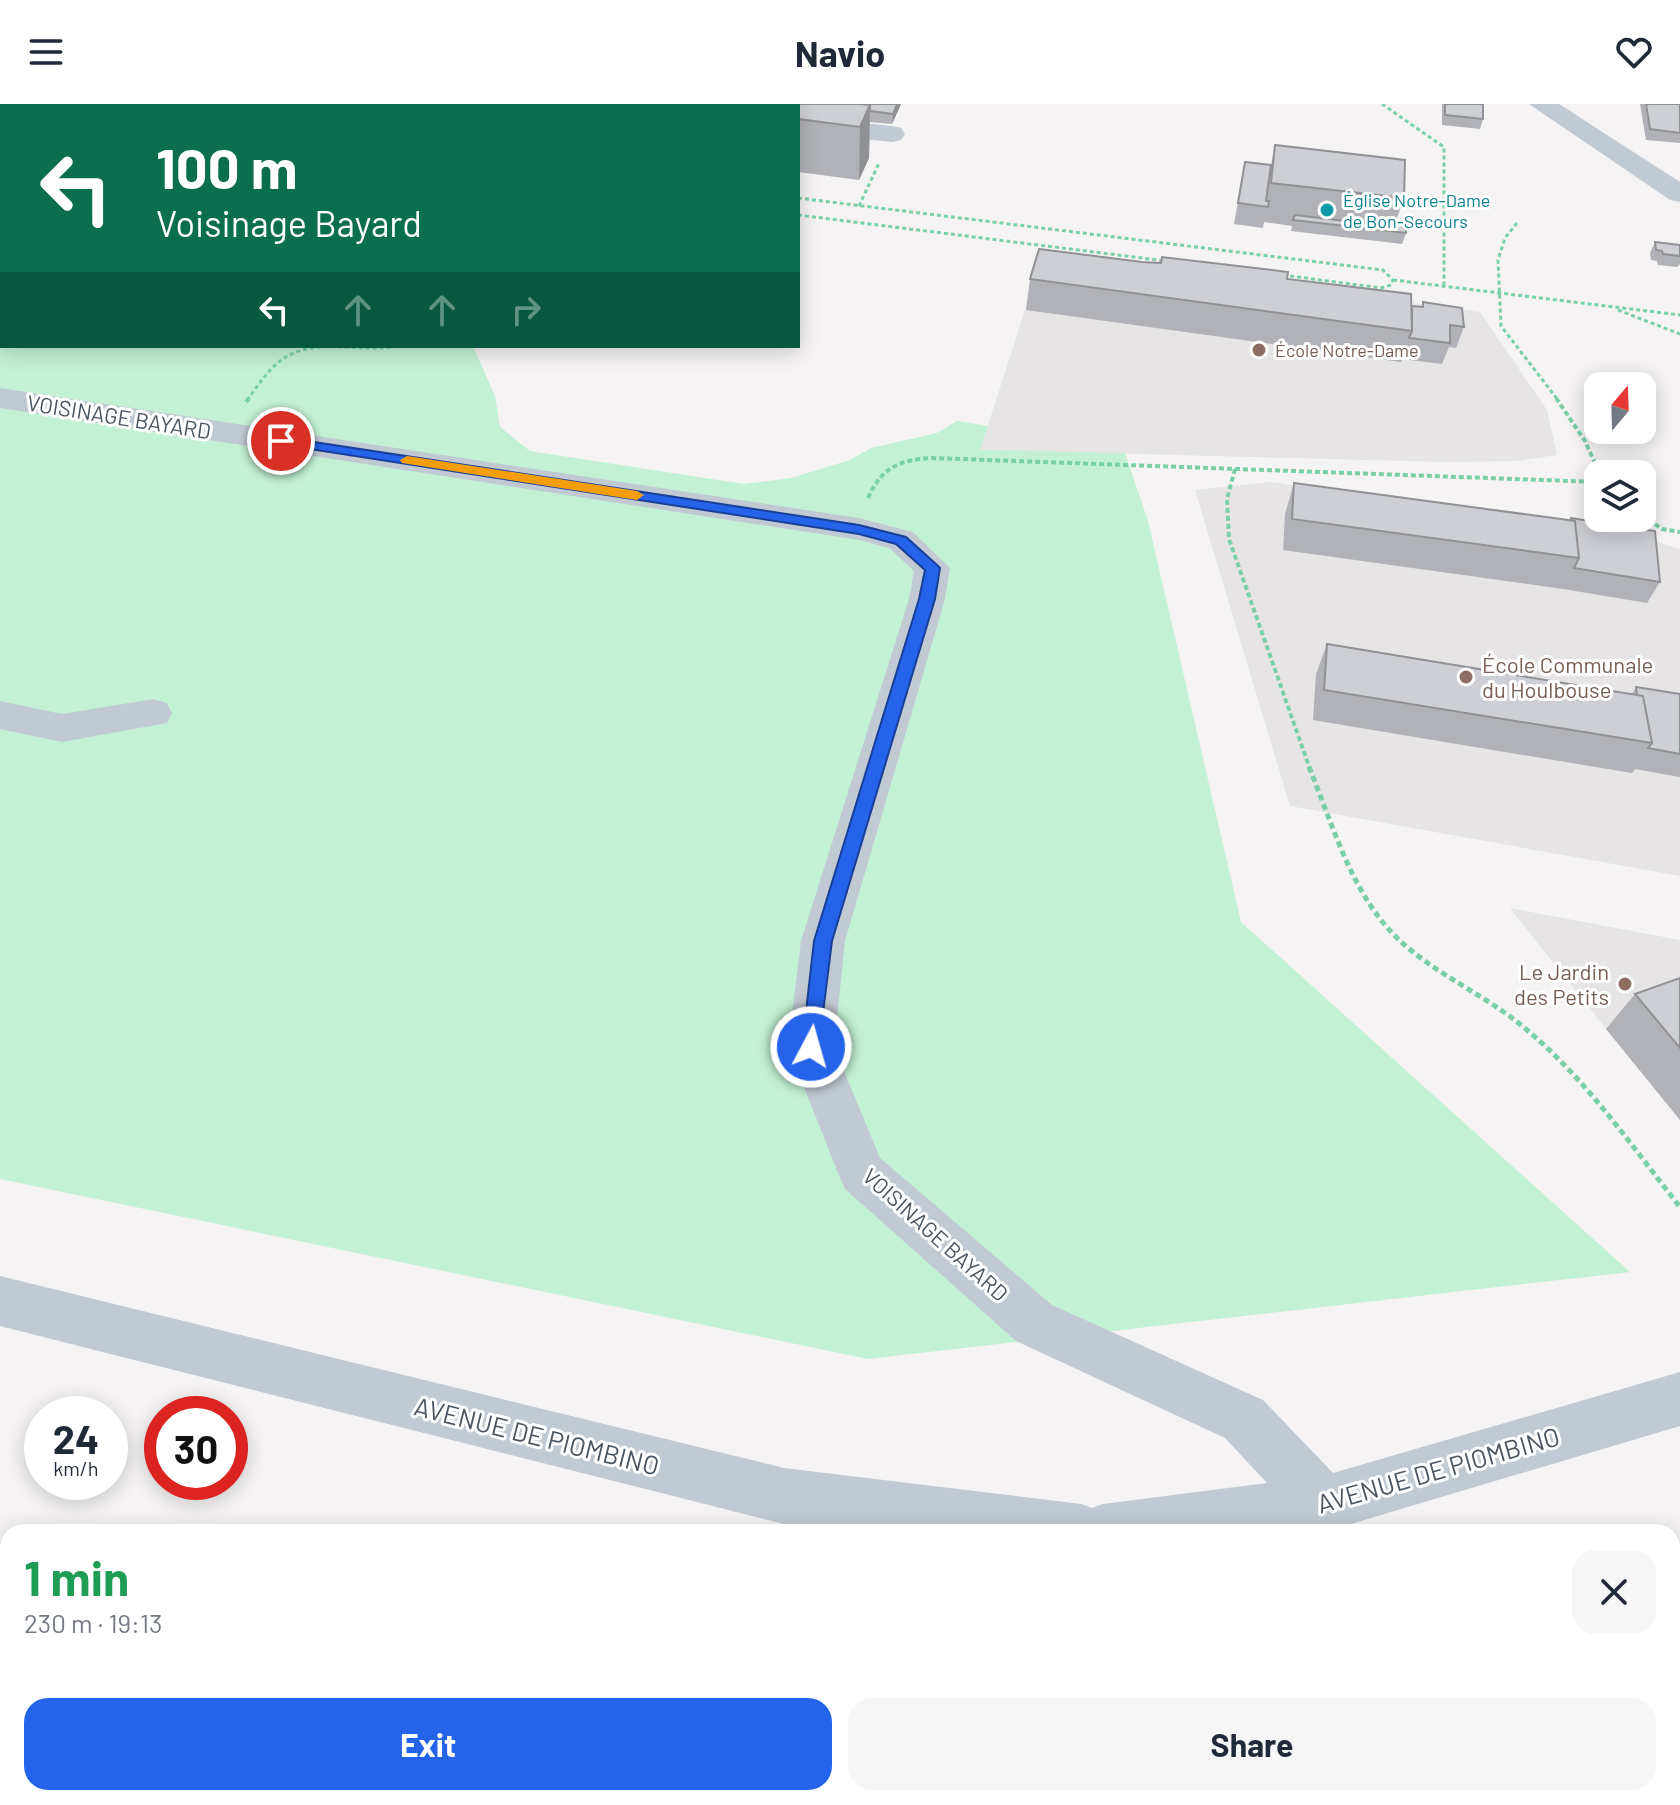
<!DOCTYPE html>
<html lang="en">
<head>
<meta charset="utf-8">
<style>
  body { margin:0; font-family:Barlow,sans-serif; background:#f6f6f7; color:#1f2937; height:100vh; display:flex; flex-direction:column; font-size:30px; white-space:nowrap }
  * { box-sizing:border-box; margin:0 }
  p { font-size:26px; color:#747a83 }
  .icon { flex:none; width:44px; height:44px; fill:none; stroke:currentColor; stroke-width:2; stroke-linecap:round; stroke-linejoin:round }
  .map { position:relative; flex:1; overflow:hidden }
  .details { position:absolute; left:0px; top:1420px; width:1680px; height:282px; display:flex; flex-direction:column; background:#fff; border-radius:24px 24px 0 0; box-shadow:0 4px 20px #0003 }
  .details>* { flex:none }
  .hud { position:absolute; left:0px; top:0px; width:800px; height:244px; box-shadow:0 4px 20px #0003; background:#0b6e4f; color:#fff; overflow:hidden }
  .needle { width:52px; rotate:19deg }
  .controls { position:absolute; left:1584px; top:268px; display:grid; gap:16px }
  .controls a { display:grid; place-items:center; width:72px; height:72px; border-radius:16px; background:#fff; box-shadow:0 4px 20px #0003; font-size:40px }
  .speed { position:absolute; left:24px; top:1292px; display:flex; gap:16px; font-size:40px; font-weight:700; text-align:center }
  .speed>* { display:grid; place-content:center; width:104px; height:104px; border-radius:50%; background:#fff; box-shadow:0 4px 20px #0003; line-height:1 }
  .speed small { font-size:20px; font-weight:400 }
  .speed .limit { border:12px solid #d22; background:#fff; color:#111 }
  .pin { position:absolute; display:grid; place-items:center; width:68px; height:68px; color:#fff; margin:-34px; border:4px solid #fff; border-radius:50%; box-shadow:0 2px 8px #0007 }
  .me { position:absolute; width:88px; margin:-44px; rotate:6deg; stroke-linejoin:round; filter:drop-shadow(0 0 6px #0008) }
  .turn { display:flex; align-items:center; gap:28px; height:168px; padding:0 24px; font-size:36px }
  .turn .icon { width:104px; height:104px; stroke-width:2.5 }
  .turn b { display:block; font-size:56px; line-height:68px }
  .lanes { display:flex; align-items:center; height:76px; padding:0 24px; background:#0003; justify-content:center; gap:40px; direction:ltr }
  .lanes .off { opacity:.35 }
  .round { display:grid; place-items:center; flex:none; width:84px; height:84px; border-radius:24px; background:#f6f6f7 }
  .headline { display:flex; align-items:center; justify-content:space-between; height:136px; padding:0 24px }
  h1 { font-size:48px; font-weight:700; line-height:60px; color:#1e9e55 }
  .primary-button { display:flex; gap:16px; margin-top:auto; padding:16px 24px }
  .primary-button a { flex:1; height:92px; border-radius:24px; background:#2563eb; color:#fff; font-size:32px; font-weight:700; line-height:92px; text-align:center }
  .primary-button a+a { background:#f6f6f7; color:#1f2937 }
  header { display:flex; justify-content:space-between; align-items:center; height:104px; padding:0 24px; background:#fff; font-size:36px; font-weight:700 }
  .map>svg:first-child { display:block }
  .education { fill:#e6e4e5 }
  .green { fill:#c3f1d5 }
  .lines { fill:none; stroke-linecap:round; stroke-linejoin:round }
  .path-far2 { stroke:#7ad0a6; stroke-width:3; stroke-dasharray:4 3; stroke-linecap:butt }
  .path-far1 { stroke:#7ad0a6; stroke-width:4; stroke-dasharray:5 3; stroke-linecap:butt }
  .path { stroke:#7ad0a6; stroke-width:5; stroke-dasharray:6 4; stroke-linecap:butt }
  .minor { fill:#c1cad2; fill-rule:evenodd }
  .wall { fill:#b0b2b7 }
  .shaded-wall { fill:#909195 }
  .building { fill:#cdcfd5; stroke:#909195; stroke-width:2 }
  .route { fill:#2563eb; stroke:#184099; stroke-width:2 }
  .slow { fill:#f59e0b }
  .culture-dot { fill:#0f9aa8; stroke:#fff; stroke-width:3 }
  .education-dot { fill:#8d6e63; stroke:#fff; stroke-width:3 }
  .labels { text-anchor:middle; dominant-baseline:central; stroke-width:6; stroke-linejoin:round; paint-order:stroke }
  .far-culture-label { font-size:18px; fill:#0d838f; stroke:#fff; text-anchor:start }
  .far-education-label { font-size:18px; fill:#785e54; stroke:#fff; text-anchor:start }
  .street-label { font-size:22px; fill:#4a5661; stroke:#fff }
  .education-label { font-size:22px; fill:#785e54; stroke:#fff; text-anchor:start }
  .near-street-label { font-size:26px; fill:#4a5661; stroke:#fff }
</style>
</head>
<body>
<header><svg class="icon" aria-label="menu" viewBox="0 0 24 24"><path d="M4 6h16M4 12h16M4 18h16"/></svg>Navio<svg class="icon" aria-label="heart" viewBox="0 0 24 24"><path d="M12 20l-8-8c-3-5 5-10 8-4 3-6 11-1 8 4z"/></svg></header>
<div class="map">
<svg width="1680" height="1701" viewBox="0 0 1680 1701">
  <rect width="100%" height="100%" fill="#f5f3f3"/>
  <path class="education" d="M 1043,150 L 1480,208 L 1547,306 L 1557,351 L 1516,357 L 1447,358 L 980,346 Z
    M 1271,378 L 1634,431 L 1680,445 L 1680,772 L 1290,702 L 1195,386 Z
    M 1510,804 L 1680,836 L 1680,1016 L 1606,925 Z"/>
  <path class="green" d="M 0,31 L 2,242 L 473,242 L 495,292 L 500,323 L 530,347 L 744,380 L 791,374 L 850,356 L 871,344 L 937,329 L 957,317 L 988,322 L 980,346 L 1125,349 L 1148,417 L 1241,818 L 1630,1168 L 868,1255 L 0,1075 Z"/>
  <g class="lines">
    <path class="path-far2" d="M 30,0 L 46,2
      M 435,0 L 452,2
      M 1382,0 L 1444,43 L 1444,182
      M 798,94 L 1383,166 L 1393,176 L 1391,181 L 1381,184 L 1283,171
      M 859,102 L 879,59
      M 798,111 L 1166,157
      M 1517,119 L 1505,134 L 1498,156 L 1501,222 L 1558,296
      M 1393,176 L 1680,211
      M 1618,206 L 1680,230
      M 247,296 C 257,283 267,267 280,257 C 314,231 359,250 398,242"/>
    <path class="path-far1" d="M 1556,294 L 1585,337 L 1600,370
      M 246,298 L 249,294
      M 1235,365 L 1227,395 L 1229,435 L 1310,665
      M 868,394 C 882,363 899,356 932,354 L 1598,378
      M 1642,411 L 1662,425 L 1680,428"/>
    <path class="path" d="M 1309,663 C 1330,714 1347,773 1381,816 C 1416,862 1477,885 1521,921 C 1584,972 1630,1040 1680,1103"/>
    <path class="minor" d="M 1529,0 L 1559,0 L 1680,78 L 1680,98 L 1670,96 Z
      M 798,12 L 892,22 L 901,24 L 905,30 L 901,36 L 892,38 L 798,28 Z
      M 0,100 L 2,100 L 2,116 L 0,116 Z
      M 0,284 L 859,414 L 913,428 L 950,464 L 945,495 L 845,837 L 834,943 L 880,1054 L 1052,1201 L 1263,1296 L 1333,1369 L 1680,1268 L 1680,1322 L 1324,1428 L 850,1428 L 784,1420 L 0,1222 L 0,1172 L 784,1364 L 1081,1400 L 1092,1404 L 1103,1400 L 1267,1379 L 1225,1334 L 1016,1237 L 845,1085 L 838,1069 L 788,943 L 801,837 L 909,495 L 914,467 L 889,444 L 859,436 L 0,304 Z
      M 153,595 L 167,599 L 172,609 L 167,619 L 62,638 L 0,625 L 0,597 L 62,610 Z
      M 0,1471 L 8,1473 L 8,1531 L 0,1529 Z
      M 462,1694 L 567,1694 L 570,1701 L 465,1701 Z
      M 1115,1694 L 1186,1694 L 1183,1701 L 1112,1701 Z"/>
  </g>
  <path class="wall" d="M 231,0 L 382,0 L 380,2 L 248,2 Z
    M 552,0 L 901,0 L 892,20 L 870,18 L 869,54 L 859,76 L 798,68 L 798,2 L 553,2 Z
    M 1442,0 L 1483,0 L 1483,15 L 1480,25 L 1442,21 Z
    M 1640,0 L 1680,0 L 1680,39 L 1646,36 Z
    M 1275,41 L 1404,94 L 1395,120 L 1406,129 L 1402,140 L 1291,127 L 1292,122 L 1264,118 L 1263,124 L 1234,120 L 1245,58 L 1271,61 Z
    M 1655,138 L 1680,141 L 1680,160 L 1677,163 L 1658,161 L 1657,157 L 1651,156 L 1650,149 Z
    M 1030,175 L 1287,175 L 1412,202 L 1422,203 L 1423,198 L 1464,223 L 1456,244 L 1449,243 L 1442,260 L 1402,255 L 1401,258 L 1026,206 Z
    M 1294,379 L 1570,416 L 1571,414 L 1660,478 L 1647,499 L 1563,485 L 1283,446 L 1285,410 Z
    M 1327,540 L 1632,590 L 1636,583 L 1680,590 L 1680,673 L 1635,665 L 1632,669 L 1313,616 L 1316,570 Z
    M 1680,874 L 1680,1016 L 1606,925 L 1635,890 Z"/>
  <path class="shaded-wall" d="M 363,0 L 382,0 L 380,2 L 364,2 Z
    M 897,0 L 901,0 L 892,20 L 893,10 Z
    M 870,1 L 869,54 L 859,76 L 860,23 Z
    M 0,1542 L 8,1547 L 8,1559 L 0,1553 Z
    M 45,1694 L 90,1694 L 84,1701 L 40,1701 Z
    M 258,1694 L 291,1694 L 287,1701 L 253,1701 Z"/>
  <path class="building" d="M 664,0 L 860,0 L 870,1 L 860,23 L 798,15 L 798,2 L 682,2 Z
    M 860,0 L 897,0 L 893,10 L 870,7 L 870,1 Z
    M 1445,0 L 1483,0 L 1483,15 L 1445,11 Z
    M 1646,0 L 1680,0 L 1680,29 L 1650,25 Z
    M 1275,41 L 1405,56 L 1404,94 L 1271,79 Z
    M 1245,58 L 1271,61 L 1266,97 L 1269,97 L 1268,103 L 1238,99 Z
    M 1295,111 L 1394,123 L 1395,120 L 1406,121 L 1406,129 L 1293,116 Z
    M 1655,138 L 1680,141 L 1680,152 L 1663,150 L 1662,147 L 1656,146 Z
    M 1039,145 L 1142,158 L 1161,159 L 1162,153 L 1288,168 L 1287,175 L 1411,190 L 1412,227 L 1030,175 Z
    M 1423,198 L 1462,204 L 1464,223 L 1450,221 L 1450,239 L 1409,234 L 1412,227 L 1412,202 L 1423,203 Z
    M 1294,379 L 1575,417 L 1579,454 L 1292,415 Z
    M 1571,414 L 1655,427 L 1660,478 L 1574,464 L 1579,454 L 1575,417 L 1571,416 Z
    M 1327,540 L 1643,592 L 1652,639 L 1324,586 Z
    M 1636,583 L 1680,590 L 1680,650 L 1648,644 L 1652,639 L 1643,592 L 1637,591 Z
    M 1680,874 L 1680,944 L 1635,890 Z
    M 8,1433 L 8,1467 L 0,1464 L 0,1447 Z
    M 0,1553 L 8,1559 L 8,1694 L 45,1694 L 40,1701 L 0,1701 Z
    M 104,1694 L 258,1694 L 253,1701 L 114,1701 Z"/>
  <path class="route" d="M 281,333 L 859,421 L 906,433 L 937,461 L 940,464 L 935,495 L 832,837 L 818,949 L 805,949 L 802,943 L 814,837 L 919,495 L 925,466 L 896,440 L 859,430 L 277,340 L 277,334 Z"/>
  <path class="slow" d="M 407,352 L 637,387 L 644,391 L 637,396 L 402,359 L 400,356 Z"/>
  <circle class="culture-dot" cx="1327" cy="106" r="8"/>
  <g class="education-dot">
    <circle cx="1259" cy="246" r="8"/>
    <circle cx="1466" cy="573" r="8"/>
    <circle cx="1625" cy="880" r="8"/>
  </g>
  <g class="labels">
    <g class="far-culture-label">
      <text x="1343" y="96">Église Notre-Dame<tspan x="1343" dy="21">de Bon-Secours</tspan></text>
    </g>
    <g class="far-education-label">
      <text x="1275" y="246">École Notre-Dame</text>
    </g>
    <g class="street-label">
      <text transform="translate(119 312) rotate(9)">VOISINAGE BAYARD</text>
      <text transform="translate(936 1130) rotate(42)">VOISINAGE BAYARD</text>
    </g>
    <g class="education-label">
      <text x="1482" y="560">École Communale<tspan x="1482" dy="25">du Houlbouse</tspan></text>
      <text x="1609" y="867" text-anchor="end">Le Jardin<tspan x="1609" dy="25">des Petits</tspan></text>
    </g>
    <g class="near-street-label">
      <text transform="translate(537 1331) rotate(14)">AVENUE DE PIOMBINO</text>
      <text transform="translate(1438 1365) rotate(-16)">AVENUE DE PIOMBINO</text>
    </g>
  </g>
</svg>
<div class="controls">
<a><svg class="needle" viewBox="-14 -14 28 28"><path d="M0-13l5 13h-10z" fill="#e53935"/><path d="M0 13l5-13h-10z" fill="#747a83"/></svg></a>
<a><svg class="icon" aria-label="layers" viewBox="0 0 24 24"><path d="M12 4l9 5-9 5-9-5zM3 14l9 5 9-5"/></svg></a>
</div>
<div class="speed"><div>24<small>km/h</small></div><div class="limit">30</div></div>
<div class="pin" style="left:281px;top:337px;background:#d93025"><svg class="icon" aria-label="arrive" viewBox="0 0 24 24"><path d="M6 21V4h12l-3 4 3 4H6"/></svg></div>
<svg class="me" style="left:811px;top:943px" viewBox="-20 -20 40 40"><circle r="17" fill="#2563eb" stroke="#fff" stroke-width="3"/><path d="M0-11L8 9 0 5-8 9z" fill="#fff"/></svg>
<div class="hud">
<div class="turn"><svg class="icon" aria-label="left" viewBox="0 0 24 24"><path d="M17 20v-9H6M10 6l-5 5 5 5"/></svg><div><b>100 m</b>Voisinage Bayard</div></div>
<div class="lanes"><svg class="icon" aria-label="left" viewBox="0 0 24 24"><path d="M17 20v-9H6M10 6l-5 5 5 5"/></svg><svg class="icon off" aria-label="ahead" viewBox="0 0 24 24"><path d="M12 20V5M6 11l6-6 6 6"/></svg><svg class="icon off" aria-label="ahead" viewBox="0 0 24 24"><path d="M12 20V5M6 11l6-6 6 6"/></svg><svg class="icon off" aria-label="right" viewBox="0 0 24 24"><path d="M7 20v-9h11M14 6l5 5-5 5"/></svg></div>
</div>
<section class="details">
<div class="headline"><div><h1>1 min</h1><p>230 m · 19:13</p></div><a class="round"><svg class="icon" aria-label="close" viewBox="0 0 24 24"><path d="M6 6l12 12M18 6L6 18"/></svg></a></div>
<div class="primary-button"><a>Exit</a><a>Share</a></div>
</section>
</div>
</body>
</html>
